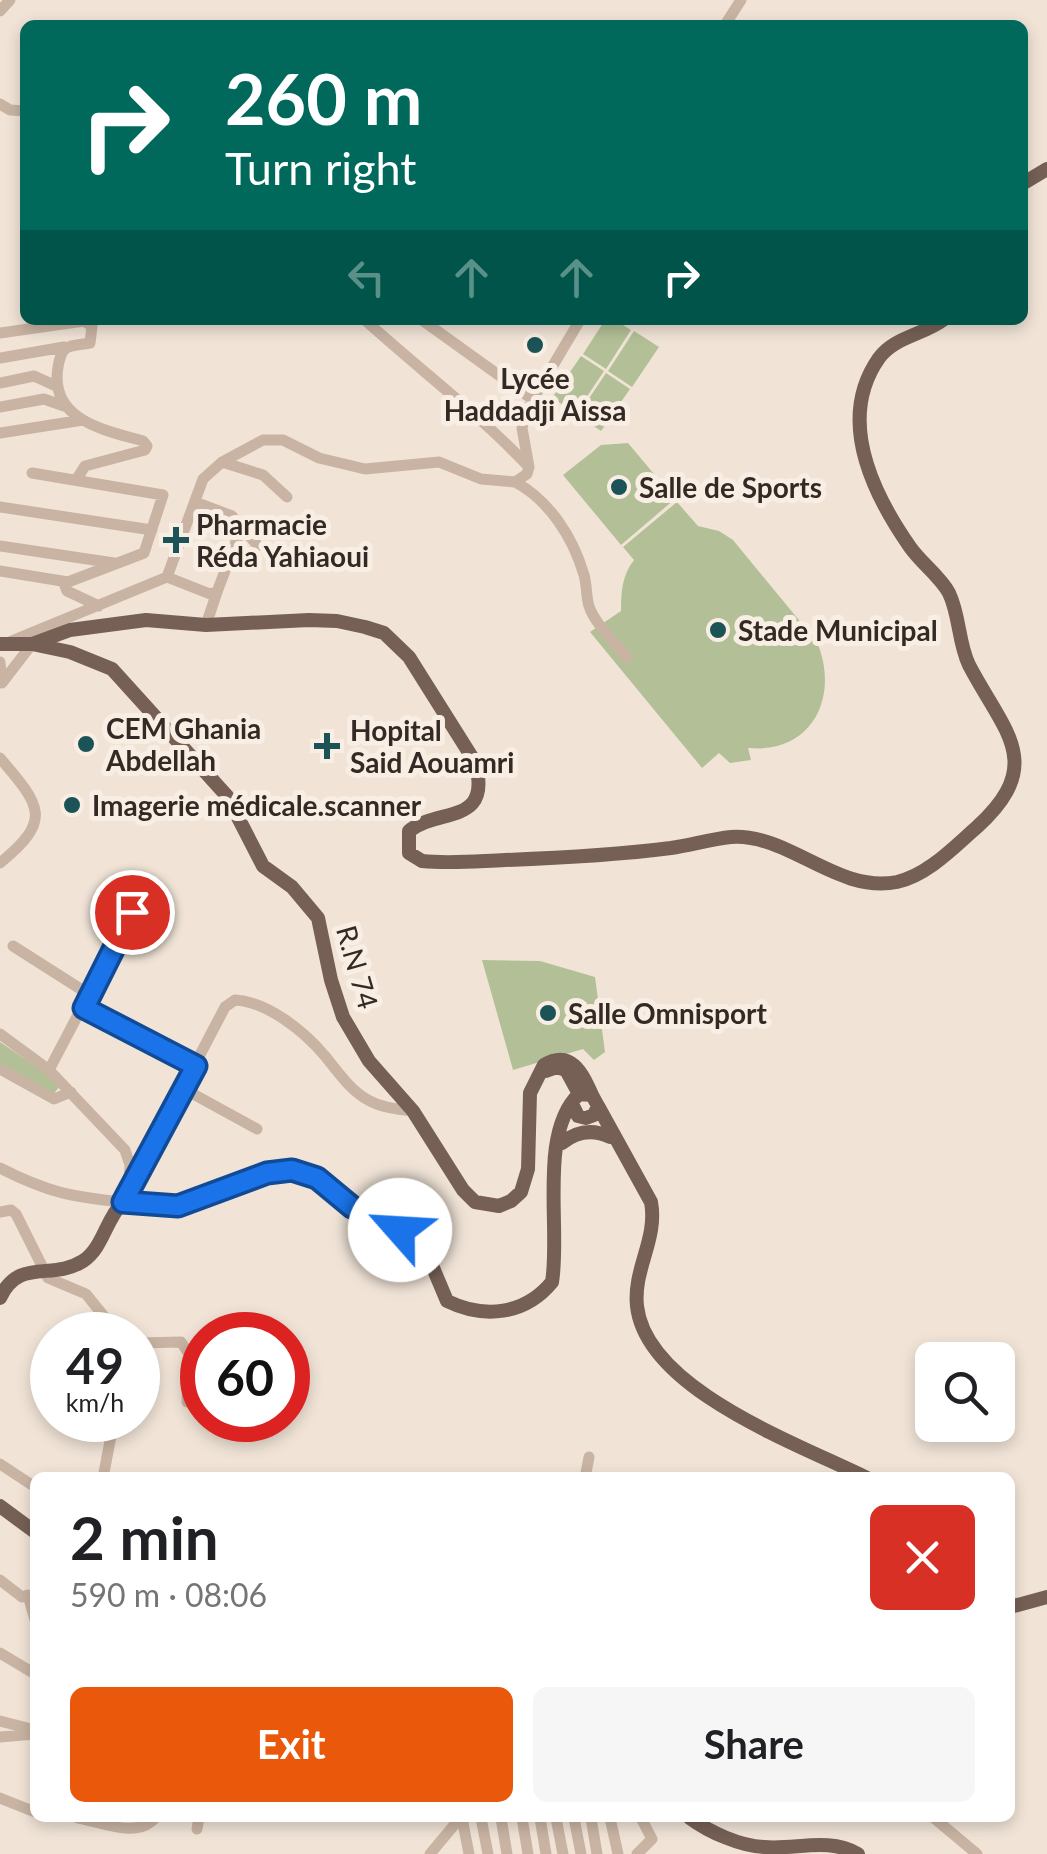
<!DOCTYPE html>
<html lang="en">
<head>
<meta charset="utf-8">
<style>
  body { margin:0; font-family:Lato,sans-serif; background:#f6f6f6; color:#202124; height:100vh; display:flex; flex-direction:column; font-size:38px; white-space:nowrap }
  * { box-sizing:border-box; margin:0 }
  p { font-size:32px; color:#757577 }
  .icon { flex:none; width:55px; height:55px; fill:none; stroke:currentColor; stroke-width:2; stroke-linecap:round; stroke-linejoin:round }
  .map { position:relative; flex:1; overflow:hidden }
  .sheet { position:absolute; left:30px; top:1472px; width:985px; height:350px; display:flex; flex-direction:column; background:#fff; border-radius:15px; box-shadow:0 5px 15px #0003 }
  .sheet>* { flex:none }
  .banner { position:absolute; left:20px; top:20px; width:1008px; height:305px; border-radius:15px; box-shadow:0 5px 15px #0003; background:#00695c; color:#fff; overflow:hidden }
  .buttons { position:absolute; left:915px; top:1342px; display:grid; gap:20px }
  .buttons a { display:grid; place-items:center; width:100px; height:100px; border-radius:15px; background:#fff; box-shadow:0 5px 15px #0003; font-size:50px }
  .speed { position:absolute; left:30px; top:1312px; display:flex; gap:20px; font-size:50px; font-weight:700; text-align:center }
  .speed>* { display:grid; place-content:center; width:130px; height:130px; border-radius:50%; background:#fff; box-shadow:0 5px 15px #0003; line-height:1 }
  .speed small { font-size:25px; font-weight:400 }
  .speed .limit { border:15px solid #d22; background:#fff; color:#111 }
  .pin { position:absolute; display:grid; place-items:center; width:85px; height:85px; color:#fff; margin:-42px; border:5px solid #fff; border-radius:50%; box-shadow:0 2px 10px #0007 }
  .me { position:absolute; width:110px; margin:-55px; rotate:296deg; stroke-linejoin:round; filter:drop-shadow(0 0 8px #0008) }
  .turn { display:flex; align-items:center; gap:35px; height:210px; padding:0 40px; font-size:45px }
  .turn .icon { width:130px; height:130px; stroke-width:2.5 }
  .turn b { display:block; font-size:70px; line-height:85px }
  .lanes { display:flex; align-items:center; height:95px; padding:0 40px; background:#0003; justify-content:center; gap:50px; direction:ltr }
  .lanes .off { opacity:.35 }
  .round { display:grid; place-items:center; flex:none; width:105px; height:105px; border-radius:15px; background:#f6f6f6 }
  .summary { display:flex; align-items:center; justify-content:space-between; height:170px; padding:0 40px }
  h1 { font-size:60px; font-weight:700; line-height:75px }
  .button { display:flex; gap:20px; margin-top:auto; padding:20px 40px }
  .button a { flex:1; height:115px; border-radius:15px; background:#ea580c; color:#fff; font-size:40px; font-weight:700; line-height:115px; text-align:center }
  .button a+a { background:#f6f6f6; color:#202124 }
  .map>svg:first-child { display:block }
  .green { fill:#b3c097 }
  .lines { fill:none; stroke-linecap:round; stroke-linejoin:round }
  .minor { stroke:#c9b4a3; stroke-width:11 }
  .major { stroke:#766056; stroke-width:14 }
  .route-casing { stroke:#114b97; stroke-width:25 }
  .route { stroke:#1a73e8; stroke-width:18 }
  .poi-dot { fill:#1b5356; stroke:#f9eee3; stroke-width:4 }
  .labels { text-anchor:middle; dominant-baseline:central; stroke-width:10; stroke-linejoin:round; paint-order:stroke }
  .poi-label { font-size:28px; font-weight:bold; fill:#342a25; stroke:#f9eee3; text-anchor:start }
  .street-label { font-size:28px; fill:#342a25; stroke:#f9eee3 }
</style>
</head>
<body>
<div class="map">
<svg width="1047" height="1854" viewBox="0 0 1047 1854">
  <rect width="100%" height="100%" fill="#f1e4d7"/>
  <path class="green" d="M 605,320 L 615,320 L 631,330 L 606,369 L 583,354 Z
    M 634,331 L 659,347 L 632,387 L 608,371 Z
    M 581,356 L 604,371 L 576,413 L 552,398 Z
    M 606,373 L 630,389 L 601,431 L 578,415 Z
    M 628,443 L 675,499 L 621,545 L 563,475 L 601,445 Z
    M 677,502 L 698,526 L 719,531 L 733,540 L 817,642 C 840,697 812,754 748,748 L 751,760 L 730,763 L 719,753 L 702,768 L 590,632 L 621,611 C 621,592 622,575 634,560 L 623,547 Z
    M 482,960 L 540,961 L 595,977 L 605,1052 L 594,1060 L 583,1049 L 513,1070 Z
    M 0,1042 L 47,1074 L 59,1087 L 53,1095 L 0,1065 Z"/>
  <g class="lines">
    <path class="minor" d="M 0,11 L 10,0
      M 725,25 L 741,0
      M 0,104 L 10,110 L 25,111
      M 365,320 C 420,370 478,413 529,467
      M 422,320 L 532,399
      M 0,333 L 84,321 L 92,326 L 90,343 C 68,347 62,343 58,367 C 49,420 104,430 143,441 L 147,446 L 145,450 L 85,466 L 76,480
      M 0,358 L 64,347
      M 0,383 L 34,376 L 56,386
      M 0,407 L 44,399 L 64,406
      M 0,433 L 83,420
      M 222,462 L 263,475 L 287,497
      M 32,473 L 163,495 L 144,553 L 68,582 L 65,586 L 67,591 L 99,606
      M 515,482 C 549,500 573,537 584,575 C 587,585 586,597 589,606 C 594,623 616,643 627,658
      M 195,502 L 232,516 L 258,546
      M 0,507 L 152,530
      M 0,546 L 114,563
      M 0,571 L 68,582
      M 167,577 L 210,594 L 217,592 L 242,526
      M 206,625 L 217,592
      M 9,642 L 167,577 L 203,479 L 222,462 L 263,440 L 283,440 L 319,458 L 365,469 L 439,462 L 481,479 L 515,482 L 527,474 L 529,467 L 522,428 L 526,411 L 580,320
      M 0,662 L 2,683 L 32,644
      M 0,758 C 41,806 53,820 0,863
      M 13,946 L 90,995
      M 83,1008 L 197,1065
      M 0,1034 L 49,1070 L 125,1150 L 130,1165 L 129,1184
      M 0,1069 L 54,1099 L 71,1092
      M 49,1070 L 132,912
      M 184,1089 L 257,1129
      M 0,1168 C 47,1192 71,1197 123,1202
      M 123,1202 L 225,1007 L 235,1000 C 268,1002 304,1031 325,1056 C 338,1072 350,1090 368,1100 C 382,1108 398,1109 413,1111
      M 0,1212 L 11,1210 L 16,1214 L 48,1278 L 86,1294 L 119,1335
      M 138,1343 L 181,1342 L 189,1354 L 187,1402
      M 0,1464 L 35,1487
      M 103,1478 L 114,1420
      M 585,1478 L 589,1457
      M 0,1580 L 22,1597 L 28,1595 L 35,1620
      M 0,1653 L 35,1674
      M 0,1721 L 35,1730
      M 0,1737 L 35,1734
      M 0,1798 L 35,1812
      M 78,1818 C 102,1822 137,1839 155,1818
      M 462,1818 L 469,1854
      M 481,1818 L 488,1854
      M 501,1818 L 507,1854
      M 522,1818 L 528,1854
      M 540,1818 L 546,1854
      M 556,1818 L 563,1854
      M 574,1818 L 581,1854
      M 591,1818 L 597,1854
      M 610,1818 L 618,1854
      M 934,1818 L 977,1854
      M 197,1829 L 199,1818
      M 430,1854 L 460,1818
      M 637,1854 L 652,1839 L 641,1818"/>
    <path class="major" d="M 1022,184 L 1047,169
      M 0,644 L 32,644 L 70,652 L 112,669 L 227,796 L 263,866 L 292,887 L 318,918 L 331,980 L 343,1017 L 369,1061 L 413,1111 L 463,1190 L 475,1202 L 499,1206 L 511,1201 L 521,1192 L 528,1169 L 530,1093 L 544,1065 C 571,1049 582,1073 592,1095
      M 32,644 L 70,630 L 146,620 L 206,625 L 309,620 L 337,621 L 365,627 L 384,633 L 409,657 L 475,762 C 493,826 439,807 409,831 L 409,853 L 422,861 C 450,864 478,861 505,860 C 561,858 616,855 671,848 C 691,845 711,839 731,837 C 789,833 837,894 897,882 C 928,875 954,847 977,827 C 1047,763 1004,732 969,665 C 958,642 960,616 949,593 C 940,576 921,563 910,547 C 873,494 836,419 879,358 C 894,337 923,335 943,320
      M 546,1071 L 557,1067 L 566,1070 L 579,1094
      M 598,1106 L 651,1202 C 658,1239 633,1269 637,1306 C 646,1390 801,1445 867,1478
      M 562,1143 C 577,1131 593,1129 610,1137
      M 0,1298 C 19,1257 52,1281 83,1261 C 103,1248 106,1219 123,1202 L 178,1206 L 267,1173 L 292,1170 L 317,1178 L 353,1207 L 423,1244 L 447,1301 C 484,1319 525,1315 552,1282 C 561,1229 538,1133 579,1094 L 592,1095 L 598,1106 L 594,1115 L 586,1118 L 578,1116 L 572,1104
      M 0,1506 L 35,1532
      M 1010,1607 L 1047,1597
      M 690,1818 C 709,1832 740,1846 764,1847 C 796,1850 828,1837 858,1854"/>
  </g>
  <g class="lines">
    <g class="route-casing">
      <path id="route" d="M 132,912 L 84,1008 L 196,1066 L 123,1202 L 178,1206 L 267,1173 L 292,1170 L 317,1178 L 352,1207 L 400,1230"/>
    </g>
    <use href="#route" class="route"/>
  </g>
  <g class="poi-dot">
    <circle cx="535" cy="345" r="10"/>
    <circle cx="619" cy="487" r="10"/>
    <path d="M171 525h10v10h10v10h-10v10h-10v-10h-10v-10h10z"/>
    <circle cx="718" cy="630" r="10"/>
    <circle cx="86" cy="744" r="10"/>
    <path d="M322 731h10v10h10v10h-10v10h-10v-10h-10v-10h10z"/>
    <circle cx="72" cy="805" r="10"/>
    <circle cx="548" cy="1013" r="10"/>
  </g>
  <g class="labels">
    <g class="poi-label">
      <text x="535" y="378" text-anchor="middle">Lycée<tspan x="535" dy="32">Haddadji Aissa</tspan></text>
      <text x="639" y="487">Salle de Sports</text>
      <text x="196" y="524">Pharmacie<tspan x="196" dy="32">Réda Yahiaoui</tspan></text>
      <text x="738" y="630">Stade Municipal</text>
      <text x="106" y="728">CEM Ghania<tspan x="106" dy="32">Abdellah</tspan></text>
      <text x="350" y="730">Hopital<tspan x="350" dy="32">Said Aouamri</tspan></text>
      <text x="92" y="805">Imagerie médicale.scanner</text>
      <text x="568" y="1013">Salle Omnisport</text>
    </g>
    <g class="street-label">
      <text transform="translate(358 967) rotate(74)">R.N 74</text>
    </g>
  </g>
</svg>
<div class="buttons">
<a><svg class="icon" aria-label="search" viewBox="0 0 24 24"><circle cx="10" cy="10" r="6"/><path d="M15 15l6 6"/></svg></a>
</div>
<div class="speed"><div>49<small>km/h</small></div><div class="limit">60</div></div>
<div class="pin" style="left:132px;top:912px;background:#d93025"><svg class="icon" aria-label="arrive" viewBox="0 0 24 24"><path d="M6 21V4h12l-3 4 3 4H6"/></svg></div>
<svg class="me" style="left:400px;top:1230px" viewBox="-20 -20 40 40"><circle r="19" fill="#fff"/><path d="M0-13L10 11 0 6-10 11z" fill="#1a73e8"/></svg>
<div class="banner">
<div class="turn"><svg class="icon" aria-label="right" viewBox="0 0 24 24"><path d="M7 20v-9h11M14 6l5 5-5 5"/></svg><div><b>260 m</b>Turn right</div></div>
<div class="lanes"><svg class="icon off" aria-label="left" viewBox="0 0 24 24"><path d="M17 20v-9H6M10 6l-5 5 5 5"/></svg><svg class="icon off" aria-label="ahead" viewBox="0 0 24 24"><path d="M12 20V5M6 11l6-6 6 6"/></svg><svg class="icon off" aria-label="ahead" viewBox="0 0 24 24"><path d="M12 20V5M6 11l6-6 6 6"/></svg><svg class="icon" aria-label="right" viewBox="0 0 24 24"><path d="M7 20v-9h11M14 6l5 5-5 5"/></svg></div>
</div>
<section class="sheet">
<div class="summary"><div><h1>2 min</h1><p>590 m · 08:06</p></div><a class="round" style="background:#d93025;color:#fff"><svg class="icon" aria-label="close" viewBox="0 0 24 24"><path d="M6 6l12 12M18 6L6 18"/></svg></a></div>
<div class="button"><a>Exit</a><a>Share</a></div>
</section>
</div>
</body>
</html>
